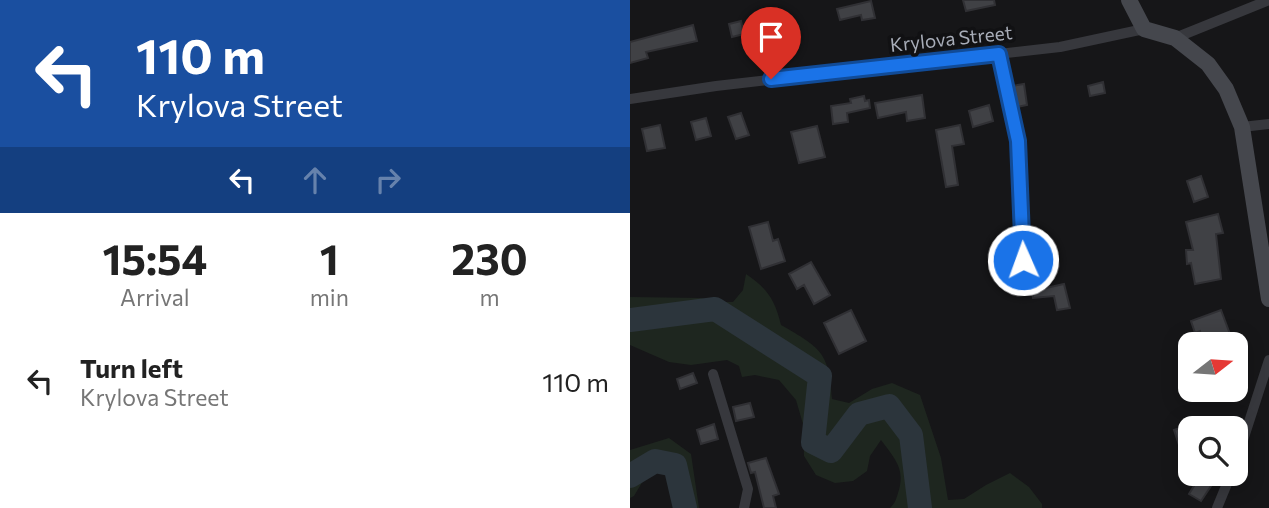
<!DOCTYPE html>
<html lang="en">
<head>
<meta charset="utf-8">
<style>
  body { margin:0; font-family:Commissioner,sans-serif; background:#f2f2f2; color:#222; height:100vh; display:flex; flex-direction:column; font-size:26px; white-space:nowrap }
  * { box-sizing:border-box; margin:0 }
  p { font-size:23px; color:#767676 }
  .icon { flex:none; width:38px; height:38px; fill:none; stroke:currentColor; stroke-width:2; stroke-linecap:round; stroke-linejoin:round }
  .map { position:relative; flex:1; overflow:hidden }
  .details { display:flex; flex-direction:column; background:#fff; width:630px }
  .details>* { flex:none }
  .hud { background:#1a4fa0; color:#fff; overflow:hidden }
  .needle { width:46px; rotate:73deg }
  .controls { position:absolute; left:548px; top:332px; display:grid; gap:14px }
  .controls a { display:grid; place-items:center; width:70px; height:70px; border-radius:14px; background:#fff; box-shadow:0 4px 18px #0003; font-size:35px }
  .pin { position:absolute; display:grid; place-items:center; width:60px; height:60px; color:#fff; margin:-72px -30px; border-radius:50% 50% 50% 0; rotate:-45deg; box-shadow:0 0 7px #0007 }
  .pin .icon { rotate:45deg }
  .me { position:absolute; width:77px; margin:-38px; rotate:358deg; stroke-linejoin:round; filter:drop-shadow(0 0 5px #0008) }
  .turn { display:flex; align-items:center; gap:24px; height:147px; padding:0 21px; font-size:32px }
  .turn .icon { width:91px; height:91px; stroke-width:2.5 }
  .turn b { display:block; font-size:49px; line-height:60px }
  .lanes { display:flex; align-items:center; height:66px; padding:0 21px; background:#0003; justify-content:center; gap:35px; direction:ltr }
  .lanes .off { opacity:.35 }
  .eta { display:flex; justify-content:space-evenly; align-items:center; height:119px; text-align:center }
  .eta b { font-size:42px; font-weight:700; line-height:49px }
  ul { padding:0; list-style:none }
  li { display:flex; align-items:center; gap:21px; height:98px; padding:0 21px }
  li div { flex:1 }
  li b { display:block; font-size:26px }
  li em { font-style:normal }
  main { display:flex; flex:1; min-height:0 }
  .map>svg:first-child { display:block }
  .green { fill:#1e261f }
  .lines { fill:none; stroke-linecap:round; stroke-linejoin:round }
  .river { stroke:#2c353c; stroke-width:24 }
  .building { fill:#404145; stroke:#303034; stroke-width:2 }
  .lane { stroke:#37383d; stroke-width:5 }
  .street { stroke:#37383d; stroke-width:10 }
  .secondary { stroke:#45474d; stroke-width:16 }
  .route-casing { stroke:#114b97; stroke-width:18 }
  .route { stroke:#1a73e8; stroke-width:12 }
  .labels { text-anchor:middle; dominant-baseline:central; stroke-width:7; stroke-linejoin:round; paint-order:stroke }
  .street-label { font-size:19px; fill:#a8adb8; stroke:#111113 }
</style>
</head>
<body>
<main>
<section class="details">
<div class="hud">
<div class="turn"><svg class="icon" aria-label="left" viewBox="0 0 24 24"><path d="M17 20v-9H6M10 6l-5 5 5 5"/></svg><div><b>110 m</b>Krylova Street</div></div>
<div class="lanes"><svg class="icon" aria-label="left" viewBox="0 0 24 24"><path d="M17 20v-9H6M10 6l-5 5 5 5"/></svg><svg class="icon off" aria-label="ahead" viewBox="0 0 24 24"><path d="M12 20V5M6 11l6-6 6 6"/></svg><svg class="icon off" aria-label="right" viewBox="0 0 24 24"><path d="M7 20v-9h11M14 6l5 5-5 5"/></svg></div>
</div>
<div class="eta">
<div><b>15:54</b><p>Arrival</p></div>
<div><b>1</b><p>min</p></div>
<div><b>230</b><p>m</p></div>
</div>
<ul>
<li><svg class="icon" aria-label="left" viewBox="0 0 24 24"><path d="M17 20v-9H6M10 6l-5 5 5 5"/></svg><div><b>Turn left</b><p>Krylova Street</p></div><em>110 m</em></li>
</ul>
</section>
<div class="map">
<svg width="639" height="508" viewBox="0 0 639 508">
  <rect width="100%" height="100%" fill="#161618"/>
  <path class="green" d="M 116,274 C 137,288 145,300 151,325 C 191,348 199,352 202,399 L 219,403 L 242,389 L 262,383 L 290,395 L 311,458 L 318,500 L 334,499 L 356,485 L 380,473 L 399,487 L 412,504 L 412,508 L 260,508 C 265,503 266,500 268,493 C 276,469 265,459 251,440 L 240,456 L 237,471 L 223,481 L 205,483 L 186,475 L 174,456 L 173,424 L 166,400 L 149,380 L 125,375 L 112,377 L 109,366 L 97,360 L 61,365 L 39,362 L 0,345 L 0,297 L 71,298 L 92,302 L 103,302 L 113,290 Z
    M 39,438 L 61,454 L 69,508 L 49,508 L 42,483 L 32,471 L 20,469 L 4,496 L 0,498 L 0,450 Z"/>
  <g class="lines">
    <path class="river" d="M 0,320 L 85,309 L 190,376 L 183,442 L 201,451 L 229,414 L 259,406 L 281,435 L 290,508
      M 0,476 L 25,461 L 45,465 L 55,508"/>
  </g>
  <path class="building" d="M 333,0 L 364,0 L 365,5 L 336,11 Z
    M 241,1 L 245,18 L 232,20 L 231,15 L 210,20 L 207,9 Z
    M 111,21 L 114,34 L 102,37 L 99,24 Z
    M 63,25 L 67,41 L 16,52 L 18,58 L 0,63 L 0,42 Z
    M 473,82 L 475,93 L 460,96 L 458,86 Z
    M 394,84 L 397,105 L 387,107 L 382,86 Z
    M 292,95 L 295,118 L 277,121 L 276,112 L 248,118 L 245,103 Z
    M 234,96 L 235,101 L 239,100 L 240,108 L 217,113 L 218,122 L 203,124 L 201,106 L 221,103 L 220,99 Z
    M 359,105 L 363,121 L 343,127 L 339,111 Z
    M 111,113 L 119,135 L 106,139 L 98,117 Z
    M 76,118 L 81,136 L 66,140 L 61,122 Z
    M 30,125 L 35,148 L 17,151 L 12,129 Z
    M 330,125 L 334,144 L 322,146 L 328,185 L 316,187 L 306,130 Z
    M 187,126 L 195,157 L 169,163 L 161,132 Z
    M 571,176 L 578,197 L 564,202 L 557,181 Z
    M 588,214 L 593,233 L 586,234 L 591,279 L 565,284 L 561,263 L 557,264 L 556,250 L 563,250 L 556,222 Z
    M 138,222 L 143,241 L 148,239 L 155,261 L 131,269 L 119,227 Z
    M 181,262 L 200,295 L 184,304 L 174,285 L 167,289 L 159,274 Z
    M 434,284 L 440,308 L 427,310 L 424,296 L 403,298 L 402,291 Z
    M 221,310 L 236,341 L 209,354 L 194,323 Z
    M 591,310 L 604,345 L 574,345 L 570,331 L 565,333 L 561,321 Z
    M 63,373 L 67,383 L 50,389 L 47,379 Z
    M 120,403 L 124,417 L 106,421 L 103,407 Z
    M 84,424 L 88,439 L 71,444 L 67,430 Z
    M 560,425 L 560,444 L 550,448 L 544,430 Z
    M 136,458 L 149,494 L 143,496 L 146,508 L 134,508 L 125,472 L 121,473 L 118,463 Z
    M 569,478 L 581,486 L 571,501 L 559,494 Z"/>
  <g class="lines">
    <path class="lane" d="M 369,54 L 389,141 L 392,260"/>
    <path class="street" d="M 545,38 L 639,0
      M 0,99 L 86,86 L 430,47 L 514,29
      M 612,127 L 639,124
      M 83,374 L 118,489 L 114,508
      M 606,462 L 639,360
      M 587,508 L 601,474"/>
    <path class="secondary" d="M 499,0 L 514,29 L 545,38 L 578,64 L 596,89 L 612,127 L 639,299"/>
  </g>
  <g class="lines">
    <g class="route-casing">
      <path id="route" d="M 141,79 L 369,54 L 388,141 L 393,260"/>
    </g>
    <use href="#route" class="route"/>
  </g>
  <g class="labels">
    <g class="street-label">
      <text transform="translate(321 38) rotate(-6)">Krylova Street</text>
    </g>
  </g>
</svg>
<div class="controls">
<a><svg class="needle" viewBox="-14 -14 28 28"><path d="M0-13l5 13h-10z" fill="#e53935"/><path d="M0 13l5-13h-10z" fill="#767676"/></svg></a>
<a><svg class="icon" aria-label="search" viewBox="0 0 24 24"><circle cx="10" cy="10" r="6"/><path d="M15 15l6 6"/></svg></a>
</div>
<div class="pin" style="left:141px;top:79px;background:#d93025"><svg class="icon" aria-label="arrive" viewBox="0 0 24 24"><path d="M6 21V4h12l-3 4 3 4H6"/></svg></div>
<svg class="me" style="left:393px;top:260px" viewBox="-20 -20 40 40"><circle r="17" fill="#1a73e8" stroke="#fff" stroke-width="3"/><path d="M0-11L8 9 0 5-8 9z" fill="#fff"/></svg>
</div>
</main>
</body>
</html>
